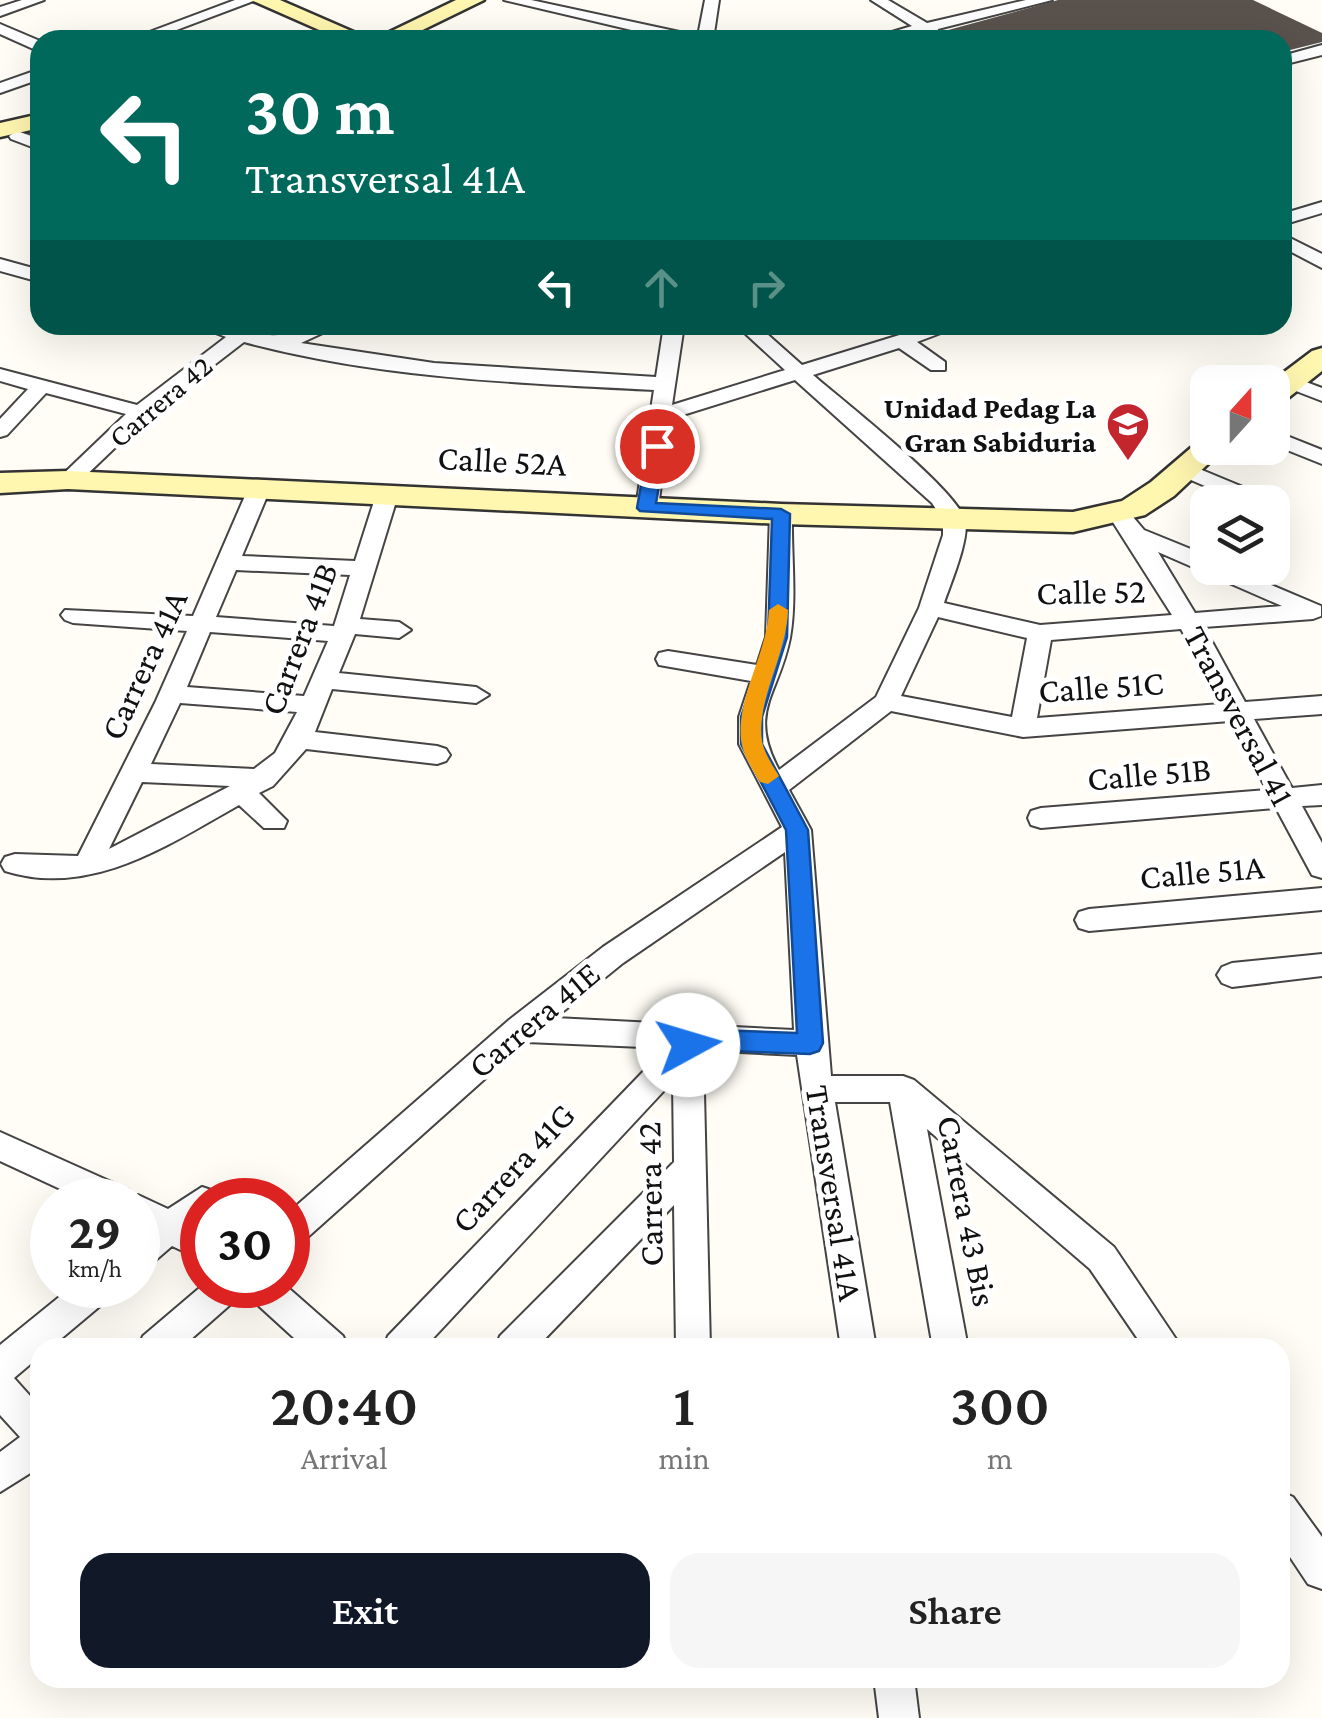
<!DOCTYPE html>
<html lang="en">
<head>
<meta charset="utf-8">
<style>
  body { margin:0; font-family:"Crimson Pro",serif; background:#f6f6f6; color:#222; height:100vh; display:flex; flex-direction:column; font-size:38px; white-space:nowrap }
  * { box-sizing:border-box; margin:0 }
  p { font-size:32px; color:#767676 }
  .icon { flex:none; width:55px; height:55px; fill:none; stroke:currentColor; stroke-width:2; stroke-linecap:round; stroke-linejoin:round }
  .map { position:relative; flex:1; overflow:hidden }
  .sheet { position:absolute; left:30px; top:1338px; width:1260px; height:350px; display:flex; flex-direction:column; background:#fff; border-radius:30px; box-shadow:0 10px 40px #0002 }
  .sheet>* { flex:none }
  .banner { position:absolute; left:30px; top:30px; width:1262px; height:305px; border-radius:30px; box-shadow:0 10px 40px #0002; background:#00695c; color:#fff; overflow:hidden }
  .needle { width:65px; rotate:21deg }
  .controls { position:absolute; left:1190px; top:365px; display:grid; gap:20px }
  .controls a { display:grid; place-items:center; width:100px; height:100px; border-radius:20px; background:#fff; box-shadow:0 10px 40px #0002; font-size:50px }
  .speed { position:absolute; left:30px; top:1178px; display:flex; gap:20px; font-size:50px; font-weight:700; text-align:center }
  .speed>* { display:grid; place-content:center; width:130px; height:130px; border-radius:50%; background:#fff; box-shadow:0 10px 40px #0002; line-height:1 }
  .speed small { font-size:25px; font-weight:400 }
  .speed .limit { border:15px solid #d22; background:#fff; color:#111 }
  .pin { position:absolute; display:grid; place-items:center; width:85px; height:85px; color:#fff; margin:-42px; border:5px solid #fff; border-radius:50%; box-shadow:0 2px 10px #0007 }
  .me { position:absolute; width:110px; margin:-55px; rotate:84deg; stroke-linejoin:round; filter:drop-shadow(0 0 8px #0008) }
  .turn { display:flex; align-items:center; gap:35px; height:210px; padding:0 50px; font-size:45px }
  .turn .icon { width:130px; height:130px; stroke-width:2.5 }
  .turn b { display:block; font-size:70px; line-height:85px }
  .lanes { display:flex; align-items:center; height:95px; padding:0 50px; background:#0003; justify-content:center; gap:50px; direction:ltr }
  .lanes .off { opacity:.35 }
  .eta { display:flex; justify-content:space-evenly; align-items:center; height:170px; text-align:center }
  .eta b { font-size:60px; font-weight:600; line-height:70px }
  .button { display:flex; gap:20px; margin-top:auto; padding:20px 50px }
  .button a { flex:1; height:115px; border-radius:30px; background:#111827; color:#fff; font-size:40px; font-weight:600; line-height:115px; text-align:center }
  .button a+a { background:#f6f6f6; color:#222 }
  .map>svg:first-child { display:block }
  .building { fill:#5a524d }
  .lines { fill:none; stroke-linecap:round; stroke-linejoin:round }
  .street-casing { stroke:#444; stroke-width:4 }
  .secondary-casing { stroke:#333; stroke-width:5 }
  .street { fill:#fff; fill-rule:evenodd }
  .secondary { fill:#fff6b0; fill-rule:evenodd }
  .route { fill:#1a73e8; stroke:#114b97; stroke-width:2.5 }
  .slow { fill:#f59e0b }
  .labels { text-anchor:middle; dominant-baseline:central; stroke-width:10; stroke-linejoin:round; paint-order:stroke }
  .far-street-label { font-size:30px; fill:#111; stroke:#fff }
  .far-poi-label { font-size:30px; font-weight:bold; fill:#111; stroke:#fff; text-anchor:end }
  .street-label { font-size:35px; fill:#111; stroke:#fff }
</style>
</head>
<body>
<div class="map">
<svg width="1322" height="1718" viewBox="0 0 1322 1718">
  <rect width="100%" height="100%" fill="#fffdf5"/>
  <path class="building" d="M 1058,0 L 1253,0 L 1322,33 L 1322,42 L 1282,52 L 1282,40 L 932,40 L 940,38 L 941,32 Z"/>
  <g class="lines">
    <g class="street-casing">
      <path id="street" d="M 22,0 L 44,0 L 0,16 L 0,7 Z
        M 235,0 L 256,0 L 150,40 L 128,40 Z
        M 504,0 L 531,0 L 698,36 L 705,0 L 719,0 L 713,40 L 674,40 Z
        M 871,0 L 888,0 L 927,23 L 1026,0 L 1052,0 L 938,29 L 937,35 C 914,36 890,40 865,40 L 912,26 Z
        M 0,24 L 40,41 L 40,52 L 0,34 Z
        M 1322,45 L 1322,55 L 1282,65 L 1282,56 Z
        M 40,69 L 40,79 L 0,93 L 0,83 Z
        M 17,131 L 40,139 L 40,150 L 11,139 L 9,136 Z
        M 1322,202 L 1322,213 L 1282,225 L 1282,214 Z
        M 1282,234 L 1322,254 L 1322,268 L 1282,247 Z
        M 0,259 L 40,270 L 40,282 L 0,271 Z
        M 195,325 L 259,325 L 256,333 C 287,341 306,325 340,325 L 301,343 L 434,363 L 656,377 L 664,325 L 684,325 L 672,405 L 785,370 L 736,325 L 757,325 L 802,365 L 932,325 L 962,325 L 917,342 L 945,362 L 945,370 L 931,370 L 899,348 L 813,375 C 843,401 956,489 965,520 C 970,538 950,585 944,603 L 1040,625 L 1172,615 L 1109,516 L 1120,509 L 1128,511 L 1144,530 L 1208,556 L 1208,568 L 1231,568 L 1321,606 L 1321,616 L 1313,619 L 1204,627 L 1245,702 L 1322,696 L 1322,714 L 1254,719 L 1292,788 L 1322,785 L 1322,805 L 1302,806 L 1322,843 L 1322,878 L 1312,875 L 1276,808 L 1041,828 L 1031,825 L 1028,818 L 1031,811 L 1041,808 L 1267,790 L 1230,721 L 1023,737 L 891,711 L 789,790 L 811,830 L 831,1076 L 903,1076 L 914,1080 L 1114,1247 L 1182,1348 L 1144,1348 L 1090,1269 L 927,1129 L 968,1348 L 933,1348 L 890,1102 L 835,1102 L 876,1348 L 841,1348 L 797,1055 L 703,1050 L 710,1348 L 676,1348 L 674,1205 L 536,1348 L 495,1348 L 500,1336 L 674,1162 L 673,1081 L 424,1348 L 383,1348 L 388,1336 L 666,1048 L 526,1042 L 300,1244 L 288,1248 L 288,1213 L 509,1020 L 603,947 L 782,827 L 739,744 L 739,717 L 751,681 L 659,665 L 656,659 L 659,653 L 668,651 L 757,665 L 766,637 L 770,514 L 773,509 L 789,509 L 792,514 C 791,554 797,599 790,638 C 779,695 747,711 779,770 L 876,697 L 919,608 L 943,535 L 943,520 L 932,503 L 795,380 L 670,419 L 658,507 L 647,514 L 636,507 L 654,390 C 517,383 378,378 244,342 L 148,416 L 76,485 L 60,485 L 57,480 L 126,414 L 46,393 L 7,435 L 0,437 L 0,419 L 28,389 L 0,381 L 0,369 L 137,405 L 226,337 ZM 1158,552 L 1282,606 L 1195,613 ZM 938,617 L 1027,638 L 1012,717 L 901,696 ZM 1181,629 L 1221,704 L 1037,718 L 1051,640 ZM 785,852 L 794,1030 L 555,1018 L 623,963 Z
        M 1290,376 L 1322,388 L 1322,401 L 1283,386 L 1283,378 Z
        M 1272,430 L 1322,450 L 1322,464 L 1272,444 Z
        M 1185,463 L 1267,497 L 1270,502 L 1242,502 L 1177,474 L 1174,469 Z
        M 259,482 L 270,489 L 242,556 L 355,561 L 376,495 L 387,488 L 398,495 L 360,619 L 399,622 L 411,630 L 399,638 L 355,634 L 339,673 L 476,687 L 489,695 L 476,703 L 332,689 L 315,732 L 437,746 L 446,749 L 450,755 L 446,761 L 437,764 L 306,749 L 273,786 L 259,793 L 287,821 L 284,828 L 264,828 L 239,805 C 168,845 91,898 5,871 L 1,864 L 5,857 L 15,854 L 78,856 L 155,703 L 187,631 L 73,623 L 65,620 L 61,615 L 65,610 L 193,616 L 248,489 ZM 236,570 L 350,575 L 334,626 L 216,617 ZM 210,632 L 328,641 L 304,696 L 187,687 ZM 180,703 L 297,712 L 275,753 L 254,769 L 151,764 ZM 142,782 L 230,786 L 109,849 Z
        M 1322,888 L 1322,910 L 1089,931 L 1079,928 L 1075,920 L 1079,912 L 1089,909 Z
        M 1322,954 L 1322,976 L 1232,987 L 1222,983 L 1217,975 L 1222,967 L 1232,963 Z
        M 0,1132 L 129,1190 L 132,1198 L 138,1195 L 168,1209 L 202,1187 L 214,1191 L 218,1200 L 202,1200 L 202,1221 L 197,1225 L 202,1228 L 202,1260 L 172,1246 L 150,1265 L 138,1269 L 138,1234 L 143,1230 L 138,1226 L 138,1200 L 84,1200 L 0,1161 Z
        M 74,1285 L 117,1285 L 112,1296 L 50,1348 L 40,1348 L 40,1356 L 14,1378 L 40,1407 L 40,1467 L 0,1492 L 0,1452 L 20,1437 L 0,1415 L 0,1345 Z
        M 203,1285 L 285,1285 L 343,1336 L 348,1348 L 305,1348 L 248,1296 L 244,1287 L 240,1296 L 181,1348 L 138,1348 L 143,1336 Z
        M 1280,1491 L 1293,1497 L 1322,1537 L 1322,1589 L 1308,1584 L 1280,1542 Z
        M 874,1678 L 914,1678 L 919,1718 L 879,1718 Z"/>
    </g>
    <g class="secondary-casing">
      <path id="secondary" d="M 251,0 L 280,0 L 372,40 L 342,40 Z
        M 456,0 L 484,0 L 402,40 L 373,40 Z
        M 40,114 L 40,128 L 0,137 L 0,123 Z
        M 1322,348 L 1322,371 L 1283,402 L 1272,405 L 1271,382 L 1312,351 Z
        M 1208,439 L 1208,448 L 1225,448 L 1174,496 L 1145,515 L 1073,532 L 781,524 L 68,489 L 0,493 L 0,473 L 68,471 L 781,504 L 1073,512 L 1122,501 L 1151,482 L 1199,441 Z"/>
    </g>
    <use href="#street" class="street"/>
    <use href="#secondary" class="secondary"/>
  </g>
  <path class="route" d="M 657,440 L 666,446 L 656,503 L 781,509 L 790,514 L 787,637 L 762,717 L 762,744 L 808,830 L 823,1043 L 819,1051 L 810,1054 L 698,1050 L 688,1056 L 679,1053 L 675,1045 L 679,1032 L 688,1029 L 797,1033 L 786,830 L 741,744 L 741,717 L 768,637 L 772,519 L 640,511 L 637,508 L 648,446 Z"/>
  <path class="slow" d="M 778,604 L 788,610 C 787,654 756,700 762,741 C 764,753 773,766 779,776 L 768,784 L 760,782 C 753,770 742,753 741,739 C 737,696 767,654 769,610 Z"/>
  <defs>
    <g id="school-pin" transform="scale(2.25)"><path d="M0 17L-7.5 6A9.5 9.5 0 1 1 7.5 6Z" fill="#c4262e" stroke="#fff"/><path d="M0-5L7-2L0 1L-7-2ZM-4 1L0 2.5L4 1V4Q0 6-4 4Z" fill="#fff"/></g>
  </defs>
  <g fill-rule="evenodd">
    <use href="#school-pin" x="1128" y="424"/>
  </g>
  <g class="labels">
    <g class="far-street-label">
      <text transform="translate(160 401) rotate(-40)">Carrera 42</text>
    </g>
    <g class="far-poi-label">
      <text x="1096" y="407">Unidad Pedag La<tspan x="1096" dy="34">Gran Sabiduria</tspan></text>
    </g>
    <g class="street-label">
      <text transform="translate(502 461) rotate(3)">Calle 52A</text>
      <text transform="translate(1091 592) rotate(-1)">Calle 52</text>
      <text transform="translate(299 639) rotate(-69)">Carrera 41B</text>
      <text transform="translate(144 665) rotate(-65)">Carrera 41A</text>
      <text transform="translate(1101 687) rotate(-4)">Calle 51C</text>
      <text transform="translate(1239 716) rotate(62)">Transversal 41</text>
      <text transform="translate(1149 774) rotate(-5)">Calle 51B</text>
      <text transform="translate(1202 872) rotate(-5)">Calle 51A</text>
      <text transform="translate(534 1020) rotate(-40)">Carrera 41E</text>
      <text transform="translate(513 1168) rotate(-47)">Carrera 41G</text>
      <text transform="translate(834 1193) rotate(81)">Transversal 41A</text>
      <text transform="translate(650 1194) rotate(-91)">Carrera 42</text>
      <text transform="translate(967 1211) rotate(79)">Carrera 43 Bis</text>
    </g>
  </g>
</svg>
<div class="controls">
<a><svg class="needle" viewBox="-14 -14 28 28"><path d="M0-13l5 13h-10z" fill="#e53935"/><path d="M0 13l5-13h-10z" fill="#767676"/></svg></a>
<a><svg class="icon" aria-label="layers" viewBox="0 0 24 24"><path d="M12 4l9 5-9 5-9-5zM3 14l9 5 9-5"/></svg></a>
</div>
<div class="speed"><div>29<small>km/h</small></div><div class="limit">30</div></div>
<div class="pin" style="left:657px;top:446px;background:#d93025"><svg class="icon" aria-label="arrive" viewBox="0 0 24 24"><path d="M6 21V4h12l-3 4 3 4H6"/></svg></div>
<svg class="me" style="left:688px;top:1045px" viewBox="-20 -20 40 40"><circle r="19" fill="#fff"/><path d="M0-13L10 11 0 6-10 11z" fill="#1a73e8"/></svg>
<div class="banner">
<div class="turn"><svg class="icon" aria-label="left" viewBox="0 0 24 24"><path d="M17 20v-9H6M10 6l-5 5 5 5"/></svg><div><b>30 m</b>Transversal 41A</div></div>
<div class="lanes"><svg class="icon" aria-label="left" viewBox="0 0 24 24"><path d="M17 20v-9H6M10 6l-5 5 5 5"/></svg><svg class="icon off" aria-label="ahead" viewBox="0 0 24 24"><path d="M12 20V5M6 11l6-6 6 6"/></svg><svg class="icon off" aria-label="right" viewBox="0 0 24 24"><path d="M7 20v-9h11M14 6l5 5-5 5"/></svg></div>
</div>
<section class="sheet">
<div class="eta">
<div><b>20:40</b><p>Arrival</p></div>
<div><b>1</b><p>min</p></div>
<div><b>300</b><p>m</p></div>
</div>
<div class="button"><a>Exit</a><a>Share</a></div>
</section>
</div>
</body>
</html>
